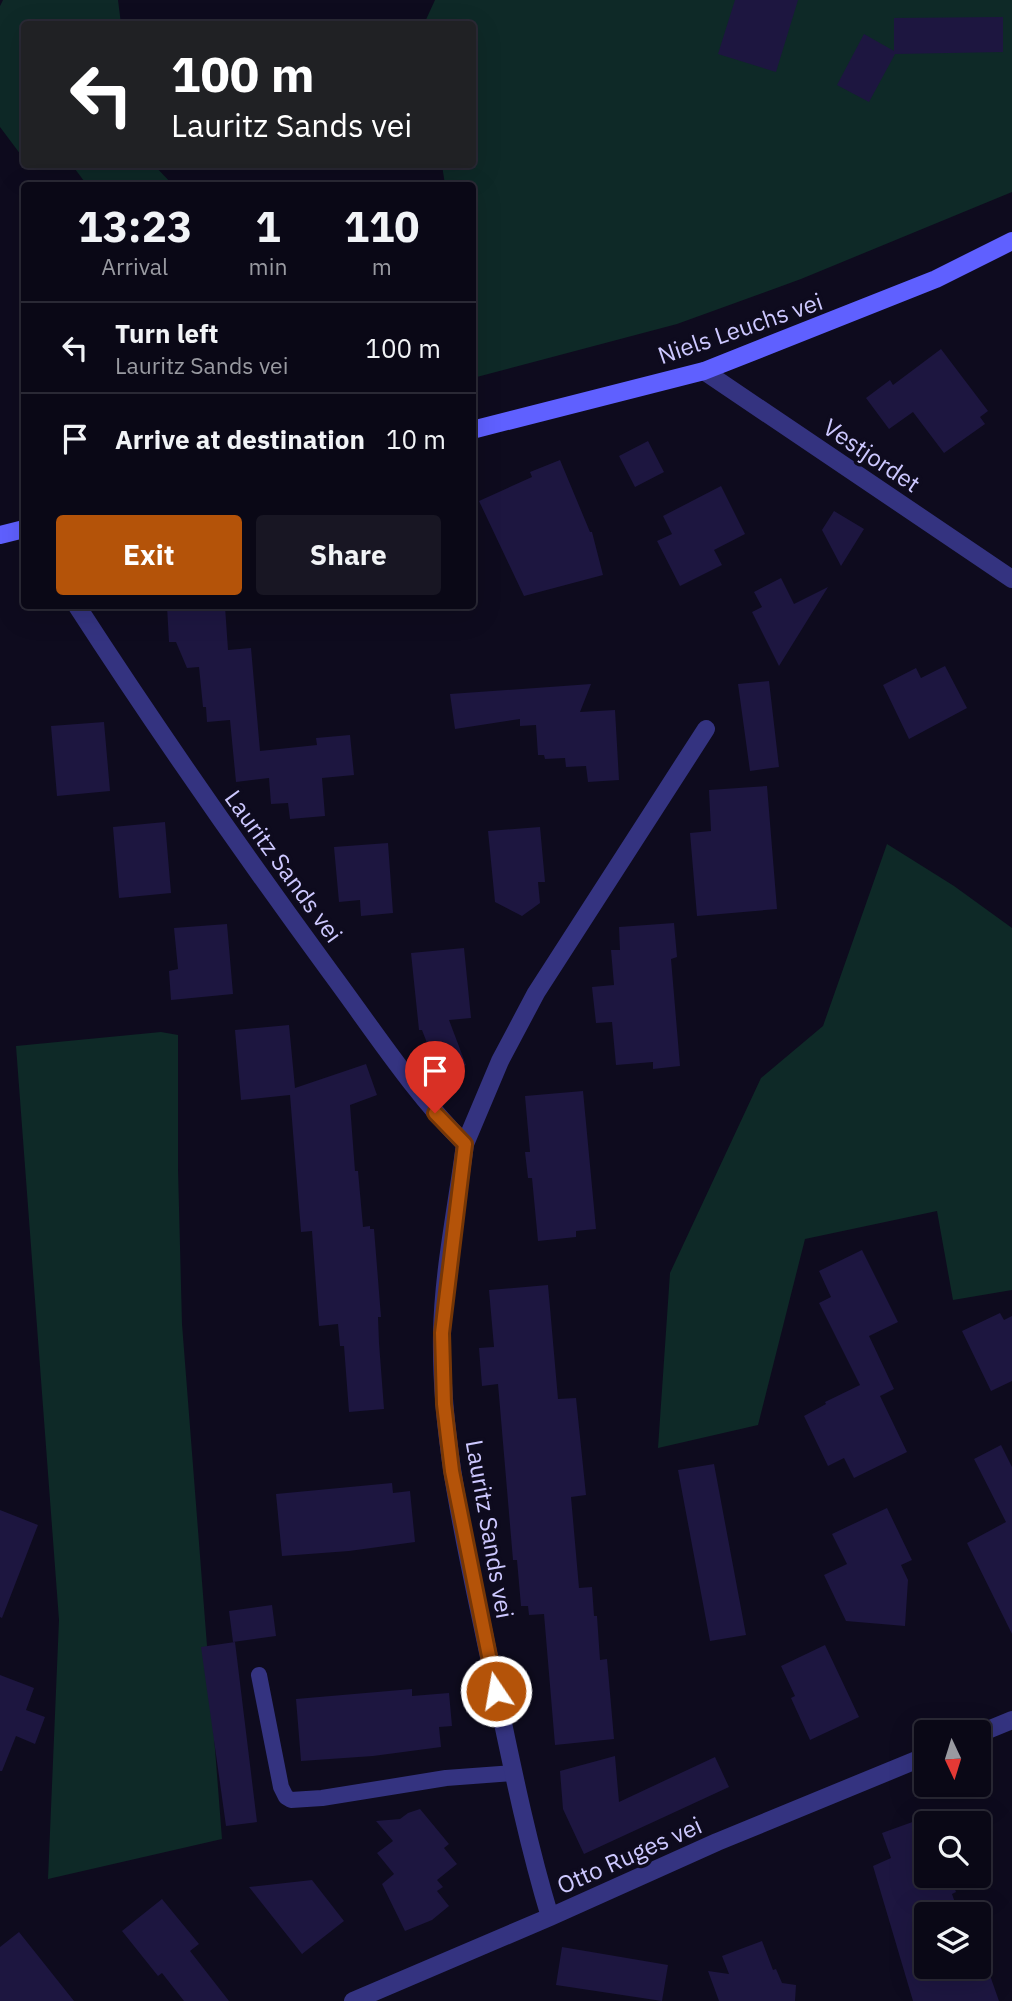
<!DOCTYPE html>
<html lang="en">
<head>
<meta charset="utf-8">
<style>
  body { margin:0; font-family:"IBM Plex Sans",sans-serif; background:#181623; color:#f1f3f6; height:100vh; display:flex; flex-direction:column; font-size:26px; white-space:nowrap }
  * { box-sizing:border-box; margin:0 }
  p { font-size:23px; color:#999aa1 }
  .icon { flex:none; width:38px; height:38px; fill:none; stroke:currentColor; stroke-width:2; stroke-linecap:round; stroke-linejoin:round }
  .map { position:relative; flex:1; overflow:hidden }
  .drawer { position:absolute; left:21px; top:182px; width:455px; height:427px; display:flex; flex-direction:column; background:#0a0816; border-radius:7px; box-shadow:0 7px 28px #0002,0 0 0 2px #2a2935 }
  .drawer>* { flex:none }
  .top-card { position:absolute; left:21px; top:21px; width:455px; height:147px; border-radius:7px; box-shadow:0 7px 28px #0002,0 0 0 2px #2a2935; background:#202124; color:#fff; overflow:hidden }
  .needle { width:46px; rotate:176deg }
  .buttons { position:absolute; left:914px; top:1720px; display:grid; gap:14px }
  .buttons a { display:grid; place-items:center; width:77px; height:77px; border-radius:7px; background:#0a0816; box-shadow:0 7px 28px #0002,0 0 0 2px #2a2935; font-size:35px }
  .pin { position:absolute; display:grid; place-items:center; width:60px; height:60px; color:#fff; margin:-72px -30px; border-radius:50% 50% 50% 0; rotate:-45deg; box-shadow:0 0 7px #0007 }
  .pin .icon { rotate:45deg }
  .me { position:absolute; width:77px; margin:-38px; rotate:348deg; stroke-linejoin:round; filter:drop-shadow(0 0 5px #0008) }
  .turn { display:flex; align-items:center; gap:24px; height:147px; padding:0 35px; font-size:32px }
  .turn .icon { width:91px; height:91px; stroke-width:2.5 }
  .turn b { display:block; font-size:49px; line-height:60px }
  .eta { display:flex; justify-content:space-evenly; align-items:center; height:119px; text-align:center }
  .eta b { font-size:42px; font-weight:700; line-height:49px }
  .action { display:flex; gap:14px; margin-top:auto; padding:14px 35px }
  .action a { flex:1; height:80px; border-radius:7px; background:#b45309; color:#fff; font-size:28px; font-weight:700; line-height:80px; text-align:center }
  .action a+a { background:#181623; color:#f1f3f6 }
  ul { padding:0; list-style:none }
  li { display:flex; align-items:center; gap:21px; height:91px; padding:0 35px; border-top:2px solid #2a2935 }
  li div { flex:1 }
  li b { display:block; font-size:26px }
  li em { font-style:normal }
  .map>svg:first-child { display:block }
  .green { fill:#0e2927 }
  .building { fill:#1d1640 }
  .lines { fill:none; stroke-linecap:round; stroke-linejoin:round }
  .lane { stroke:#343380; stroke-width:16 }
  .street { stroke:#343380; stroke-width:18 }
  .secondary { stroke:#5f60ff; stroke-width:18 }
  .route-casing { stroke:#753606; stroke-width:18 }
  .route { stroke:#b45309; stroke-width:12 }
  .labels { text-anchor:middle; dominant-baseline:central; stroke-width:7; stroke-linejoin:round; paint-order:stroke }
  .street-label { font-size:24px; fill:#cdc8ff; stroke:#0e0b1e }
</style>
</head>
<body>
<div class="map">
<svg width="1012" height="2001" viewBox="0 0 1012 2001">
  <rect width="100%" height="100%" fill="#0e0b1e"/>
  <path class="green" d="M 3,0 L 118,0 L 121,24 L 24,24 L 24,159 L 0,127 L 0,6 Z
    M 435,0 L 1012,0 L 1012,192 L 801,279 L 677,324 L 473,378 L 472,186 L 445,185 L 442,165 L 472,164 L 472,24 L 424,24 Z
    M 72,165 L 154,165 L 173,185 L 87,185 Z
    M 887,844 L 954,886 L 1012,928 L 1012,1290 L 953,1300 L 937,1211 L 805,1239 L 758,1425 L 658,1448 L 670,1273 L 761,1078 L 823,1026 Z
    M 161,1032 L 178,1035 L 178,1169 L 182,1324 L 222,1839 L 48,1879 L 59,1620 L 16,1046 Z"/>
  <path class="building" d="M 735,0 L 798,0 L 776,72 L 718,54 Z
    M 1003,17 L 1003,52 L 895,54 L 869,102 L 837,85 L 864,34 L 894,51 L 894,18 Z
    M 941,349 L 988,411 L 980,417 L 985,424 L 944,453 L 913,412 L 889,429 L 866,398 L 890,380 L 893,385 Z
    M 648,441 L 664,472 L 635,487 L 619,456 Z
    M 560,460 L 590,532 L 592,532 L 603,575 L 524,596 L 479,501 L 532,477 L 530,472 Z
    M 721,486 L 745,534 L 714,550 L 722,565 L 680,586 L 657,541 L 672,534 L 663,516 Z
    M 834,511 L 864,529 L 841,566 L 822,530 Z
    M 781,578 L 794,604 L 828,587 L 779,666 L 752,612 L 762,607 L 754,592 Z
    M 167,606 L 225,606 L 228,650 L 251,648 L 260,751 L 317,745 L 316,738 L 350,735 L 354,775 L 322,778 L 325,816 L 290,819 L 288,803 L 271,804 L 269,778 L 236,782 L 230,720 L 207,722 L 206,707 L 203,707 L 199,667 L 187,668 L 176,642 L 169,642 Z
    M 945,666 L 967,708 L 909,739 L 883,685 L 916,668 L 921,678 Z
    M 769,681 L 779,767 L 750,771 L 738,684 Z
    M 591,684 L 580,712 L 615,710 L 619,780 L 588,782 L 586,766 L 566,767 L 565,758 L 545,759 L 544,755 L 538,755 L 536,725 L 520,726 L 520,719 L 455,729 L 450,694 Z
    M 104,722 L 110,791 L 57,796 L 51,726 Z
    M 767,786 L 777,909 L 697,916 L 690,833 L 711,831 L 709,790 Z
    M 165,822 L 171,893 L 119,898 L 113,827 Z
    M 540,827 L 545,882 L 538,882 L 540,903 L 522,916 L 495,902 L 488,831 Z
    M 388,843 L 393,913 L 361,916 L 360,900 L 339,902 L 334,847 Z
    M 674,923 L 677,957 L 671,959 L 680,1066 L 653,1069 L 653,1062 L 616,1065 L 612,1022 L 596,1023 L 592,987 L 614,985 L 611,950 L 620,950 L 619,927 Z
    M 227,924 L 233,994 L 171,1000 L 169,971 L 178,969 L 174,928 Z
    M 464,948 L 471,1018 L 449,1020 L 466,1065 L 439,1074 L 422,1030 L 419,1030 L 411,953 Z
    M 289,1025 L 295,1088 L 366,1064 L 377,1095 L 350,1105 L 355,1171 L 358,1171 L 363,1227 L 370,1226 L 370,1229 L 374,1229 L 381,1317 L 378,1317 L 379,1343 L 384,1409 L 349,1412 L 344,1346 L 340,1346 L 338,1324 L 319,1326 L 312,1231 L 301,1232 L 290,1095 L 241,1100 L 235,1030 Z
    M 583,1091 L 596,1229 L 576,1231 L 576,1237 L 538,1241 L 532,1178 L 528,1178 L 525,1152 L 530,1152 L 525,1096 Z
    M 862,1250 L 898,1322 L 869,1336 L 894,1389 L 880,1396 L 907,1452 L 854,1478 L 844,1458 L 828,1466 L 804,1416 L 826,1404 L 825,1402 L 860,1385 L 819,1303 L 831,1297 L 819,1271 Z
    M 548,1285 L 558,1399 L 576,1398 L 586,1495 L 571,1497 L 579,1588 L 592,1587 L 594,1616 L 597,1616 L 600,1660 L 607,1659 L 614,1739 L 555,1745 L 544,1614 L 529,1615 L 528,1606 L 521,1606 L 517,1560 L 513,1560 L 498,1384 L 482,1386 L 479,1348 L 494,1347 L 489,1290 Z
    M 1000,1313 L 1004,1320 L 1012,1316 L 1012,1381 L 991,1391 L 962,1331 Z
    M 1001,1445 L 1012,1467 L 1012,1634 L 967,1543 L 1006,1522 L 974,1459 Z
    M 714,1464 L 746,1635 L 710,1641 L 678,1470 Z
    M 392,1483 L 393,1493 L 410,1491 L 415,1542 L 349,1551 L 282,1556 L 276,1494 Z
    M 887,1508 L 912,1560 L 901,1565 L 908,1580 L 905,1626 L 846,1621 L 824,1575 L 847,1564 L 832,1534 Z
    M 0,1510 L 38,1525 L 2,1618 L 0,1617 Z
    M 272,1605 L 276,1636 L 233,1642 L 229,1611 Z
    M 235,1642 L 257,1822 L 226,1826 L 201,1647 Z
    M 825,1645 L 859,1717 L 810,1740 L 791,1698 L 795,1696 L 781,1666 Z
    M 0,1675 L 34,1688 L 26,1710 L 45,1717 L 35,1744 L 16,1736 L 2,1771 L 0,1771 Z
    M 412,1689 L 412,1696 L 449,1693 L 452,1726 L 439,1727 L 441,1747 L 373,1756 L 301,1761 L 296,1699 Z
    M 615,1756 L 619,1802 L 715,1757 L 729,1787 L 584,1854 L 563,1809 L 560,1771 Z
    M 420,1809 L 449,1844 L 444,1848 L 457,1864 L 437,1880 L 443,1887 L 437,1891 L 449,1906 L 432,1920 L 405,1931 L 382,1884 L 394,1874 L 377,1853 L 393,1841 L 376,1821 L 400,1819 L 408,1813 Z
    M 929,1816 L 932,1824 L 926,1824 L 926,1876 L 950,1876 L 956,1892 L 952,1894 L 959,1914 L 926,1914 L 926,1967 L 987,1967 L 999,2001 L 913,2001 L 873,1866 L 891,1858 L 882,1833 Z
    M 312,1880 L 344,1921 L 302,1954 L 249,1887 Z
    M 162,1899 L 199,1944 L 190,1951 L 229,2001 L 184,2001 L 162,1973 L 158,1976 L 122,1931 Z
    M 19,1932 L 74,2001 L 0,2001 L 0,1947 Z
    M 762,1941 L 773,1970 L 776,1969 L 782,1983 L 796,1985 L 795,2001 L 719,2001 L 708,1971 L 729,1974 L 722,1956 Z
    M 562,1947 L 668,1965 L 662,2001 L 556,1985 Z"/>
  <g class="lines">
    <path class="lane" d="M 259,1675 L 281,1787 L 286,1797 L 291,1800 L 322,1798 L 446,1778 L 513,1773"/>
    <path class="street" d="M 704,371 L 1012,579
      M 77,606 C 158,731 243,853 331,973 C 374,1031 414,1093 465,1144 C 457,1206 443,1272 442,1334 C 440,1439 465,1542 486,1643 C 506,1735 523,1828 550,1917
      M 465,1144 L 500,1061 L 536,993 L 706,729
      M 978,1734 L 1012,1720
      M 353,2001 L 550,1917 L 717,1842 L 926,1756"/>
    <path class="secondary" d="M 472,430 L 704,371 L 936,279 L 1012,241
      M 0,535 L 24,529"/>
  </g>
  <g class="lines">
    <g class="route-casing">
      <path id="route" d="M 435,1113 L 465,1144 L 442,1333 L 444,1404 L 452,1471 L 496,1691"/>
    </g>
    <use href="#route" class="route"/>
  </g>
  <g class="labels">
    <g class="street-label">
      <text transform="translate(740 328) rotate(-19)">Niels Leuchs vei</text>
      <text transform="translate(872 455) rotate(34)">Vestjordet</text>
      <text transform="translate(284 866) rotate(54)">Lauritz Sands vei</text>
      <text transform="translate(490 1529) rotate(80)">Lauritz Sands vei</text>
      <text transform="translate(629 1855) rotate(-24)">Otto Ruges vei</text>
    </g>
  </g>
</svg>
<div class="buttons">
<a><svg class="needle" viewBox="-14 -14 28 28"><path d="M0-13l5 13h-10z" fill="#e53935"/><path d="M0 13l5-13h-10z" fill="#999aa1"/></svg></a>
<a><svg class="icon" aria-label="search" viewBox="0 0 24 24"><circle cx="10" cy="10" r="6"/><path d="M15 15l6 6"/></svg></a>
<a><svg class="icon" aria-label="layers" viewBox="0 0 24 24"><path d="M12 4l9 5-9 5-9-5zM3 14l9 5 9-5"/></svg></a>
</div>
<div class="pin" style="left:435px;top:1113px;background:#d93025"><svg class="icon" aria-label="arrive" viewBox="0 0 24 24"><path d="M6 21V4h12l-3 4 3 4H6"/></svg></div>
<svg class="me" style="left:496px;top:1691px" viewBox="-20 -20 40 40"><circle r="17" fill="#b45309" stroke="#fff" stroke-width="3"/><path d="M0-11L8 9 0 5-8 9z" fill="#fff"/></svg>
<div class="top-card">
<div class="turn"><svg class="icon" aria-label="left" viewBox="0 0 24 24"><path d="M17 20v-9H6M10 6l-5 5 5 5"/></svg><div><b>100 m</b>Lauritz Sands vei</div></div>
</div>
<section class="drawer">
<div class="eta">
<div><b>13:23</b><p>Arrival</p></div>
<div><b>1</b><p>min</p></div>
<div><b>110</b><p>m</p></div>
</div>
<ul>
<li><svg class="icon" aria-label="left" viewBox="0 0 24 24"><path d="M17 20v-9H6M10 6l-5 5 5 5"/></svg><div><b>Turn left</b><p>Lauritz Sands vei</p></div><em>100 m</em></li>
<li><svg class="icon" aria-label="arrive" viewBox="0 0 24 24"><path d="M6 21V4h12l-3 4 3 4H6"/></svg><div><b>Arrive at destination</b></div><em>10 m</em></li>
</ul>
<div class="action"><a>Exit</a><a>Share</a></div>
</section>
</div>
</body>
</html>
